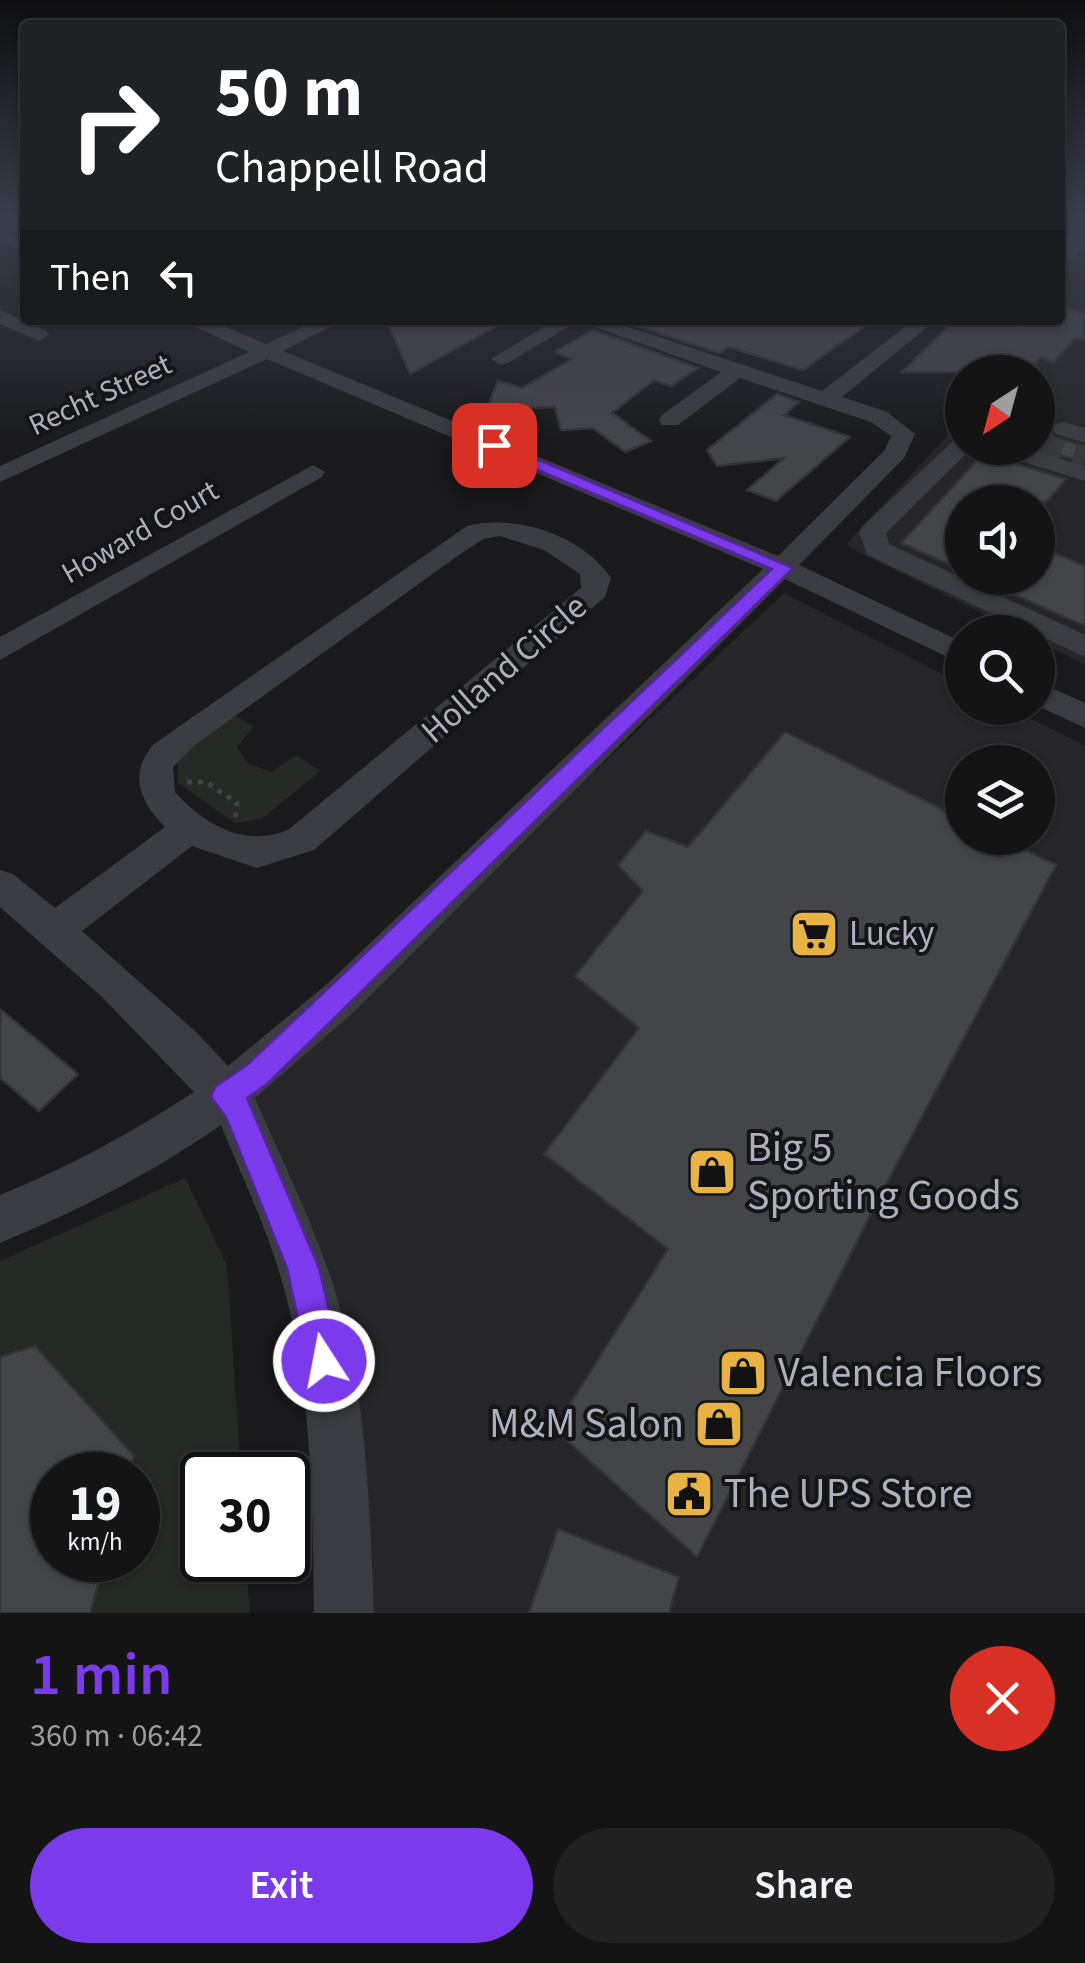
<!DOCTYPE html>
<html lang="en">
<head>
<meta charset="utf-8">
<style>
  body { margin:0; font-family:"Source Sans 3",sans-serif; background:#212122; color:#f1f3f6; height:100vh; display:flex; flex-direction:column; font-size:38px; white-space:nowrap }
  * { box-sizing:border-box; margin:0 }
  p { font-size:32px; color:#9d9ea0 }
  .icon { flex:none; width:55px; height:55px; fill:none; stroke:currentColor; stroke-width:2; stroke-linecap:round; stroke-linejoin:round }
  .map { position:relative; height:1613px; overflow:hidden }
  .drawer { display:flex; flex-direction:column; background:#141415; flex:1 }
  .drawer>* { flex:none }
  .guide { position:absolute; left:20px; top:20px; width:1045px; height:305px; border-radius:10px; box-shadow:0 2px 8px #0004,0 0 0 2px #333334; background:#202124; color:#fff; overflow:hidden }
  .needle { width:65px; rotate:216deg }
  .tools { position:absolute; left:945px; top:355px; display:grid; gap:20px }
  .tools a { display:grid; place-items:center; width:110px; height:110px; border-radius:50%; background:#141415; box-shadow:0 2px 8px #0004,0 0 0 2px #333334; font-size:50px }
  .speed { position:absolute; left:30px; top:1452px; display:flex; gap:20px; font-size:50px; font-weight:700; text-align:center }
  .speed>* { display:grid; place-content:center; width:130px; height:130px; border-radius:50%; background:#141415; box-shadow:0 2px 8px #0004,0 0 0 2px #333334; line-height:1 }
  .speed small { font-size:25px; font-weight:400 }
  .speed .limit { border:5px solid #111; border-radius:15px; background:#fff; color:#111 }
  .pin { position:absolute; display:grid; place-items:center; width:85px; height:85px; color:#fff; margin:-42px; border-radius:20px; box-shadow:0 5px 15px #0006 }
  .me { position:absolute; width:110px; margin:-55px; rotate:349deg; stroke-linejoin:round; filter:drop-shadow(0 0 8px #0008) }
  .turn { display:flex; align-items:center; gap:35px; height:210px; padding:0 30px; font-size:45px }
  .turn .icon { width:130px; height:130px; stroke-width:2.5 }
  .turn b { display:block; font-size:70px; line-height:85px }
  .then { display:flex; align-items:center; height:95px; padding:0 30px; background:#0003; gap:20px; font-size:38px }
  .round { display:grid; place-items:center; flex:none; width:105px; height:105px; border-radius:52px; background:#212122 }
  .overview { display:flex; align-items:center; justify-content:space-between; height:170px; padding:0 30px }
  h1 { font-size:60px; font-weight:600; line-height:75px; color:#7c3aed }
  .button { display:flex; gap:20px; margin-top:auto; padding:20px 30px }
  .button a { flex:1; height:115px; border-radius:60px; background:#7c3aed; color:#fff; font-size:40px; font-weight:600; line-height:115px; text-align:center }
  .button a+a { background:#212122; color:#f1f3f6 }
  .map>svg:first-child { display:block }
  .built { fill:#262629; fill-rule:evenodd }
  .green { fill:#222a23 }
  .building { fill:#444549; stroke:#343438; stroke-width:2.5 }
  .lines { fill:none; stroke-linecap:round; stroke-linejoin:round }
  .minor-tunnel { stroke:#37383c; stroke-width:25; stroke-dasharray:25 12; stroke-linecap:butt }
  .path { stroke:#414348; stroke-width:5; stroke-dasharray:5 6; stroke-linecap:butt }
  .minor { fill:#3b3c41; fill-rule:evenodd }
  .route { fill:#7c3aed; stroke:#51269a; stroke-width:2.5 }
  .labels { text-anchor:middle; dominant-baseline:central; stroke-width:8; stroke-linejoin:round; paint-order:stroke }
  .far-street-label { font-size:30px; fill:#adb1bb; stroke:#151517 }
  .street-label { font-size:35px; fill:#adb1bb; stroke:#151517 }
  .poi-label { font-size:35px; fill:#adb1bb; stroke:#151517; text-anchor:start }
  .near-poi-label { font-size:42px; fill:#adb1bb; stroke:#151517; text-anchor:start }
</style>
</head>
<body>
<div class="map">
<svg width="1085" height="1613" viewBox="0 0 1085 1613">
  <rect width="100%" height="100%" fill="#1a1a1c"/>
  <path class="built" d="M 1060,221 L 1085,221 L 1085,665 L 1038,641 L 1038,632 L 1020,632 L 852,549 L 847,543 L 962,420 L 962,448 L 1038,448 L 1038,372 L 962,372 L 962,393 L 946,388 L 1014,320 L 1060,320 ZM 962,502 L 1038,502 L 1038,578 L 962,578 Z
    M 784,593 L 962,684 L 962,708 L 1009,708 L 1085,746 L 1085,1613 L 342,1613 L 359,1516 L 237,1108 ZM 962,762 L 1038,762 L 1038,838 L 962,838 Z"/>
  <path class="green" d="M 235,715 L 254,727 L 237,747 L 249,764 L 272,772 L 296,755 L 320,771 L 262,819 L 235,823 L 178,783 L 178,757 Z
    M 185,1178 L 227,1265 L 241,1475 L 202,1475 L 202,1560 L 246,1560 L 250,1613 L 90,1613 L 105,1560 L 138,1560 L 138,1475 L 129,1475 L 35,1346 L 0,1357 L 0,1261 Z"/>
  <path class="building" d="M 1060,234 L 1085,239 L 1085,246 L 1060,269 Z
    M 1060,306 L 1085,313 L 1085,340 L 1075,338 L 1054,362 L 1040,358 L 1027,372 L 902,372 L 955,320 L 1060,320 Z
    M 387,320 L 508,320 L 410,374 Z
    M 619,320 L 873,320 L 803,370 L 729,347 L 720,353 Z
    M 593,330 L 698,368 L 671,386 L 654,380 L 612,413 L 651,441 L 625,452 L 593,428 L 561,430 L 555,407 L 486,410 L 498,381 L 522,388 L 572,359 L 555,352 Z
    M 777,394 L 799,402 L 784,415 L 850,437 L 776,501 L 747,490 L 784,458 L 717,466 L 707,450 Z
    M 1038,425 L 1048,429 L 1055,438 L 1085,446 L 1085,456 L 1081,461 L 1036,448 Z
    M 987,450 L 993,457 L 1066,479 L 1046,502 L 962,502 L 962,570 L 901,543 Z
    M 1038,546 L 1085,566 L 1085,626 L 978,578 L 1038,578 Z
    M 785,732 L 962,819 L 962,838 L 1000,838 L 1056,865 L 883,1190 L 697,1557 L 554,1429 L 668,1249 L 544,1154 L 639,1028 L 575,976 L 643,891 L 618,865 L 646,831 L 688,847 Z
    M 0,1009 L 78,1074 L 39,1111 L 0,1078 Z
    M 35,1346 L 134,1456 L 129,1475 L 52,1475 L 52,1560 L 105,1560 L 90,1613 L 0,1613 L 0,1357 Z
    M 558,1529 L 679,1577 L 669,1613 L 529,1613 Z"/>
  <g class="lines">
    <path class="minor-tunnel" d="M 1038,445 L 1085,460"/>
    <path class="path" d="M 187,782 L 206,782 L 237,803 L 235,820"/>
    <path class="minor" d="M 1060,221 L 1085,226 L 1085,236 L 1060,230 Z
      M 0,230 L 25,240 L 25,251 L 0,241 Z
      M 0,310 L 46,331 L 49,335 L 39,341 L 0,324 Z
      M 181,320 L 208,320 L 266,344 L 318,320 L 344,320 L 283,351 L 778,556 L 885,450 L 891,436 L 871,422 L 740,378 L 678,425 L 662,425 L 659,420 L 662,415 L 721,372 L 578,321 L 508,363 L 501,365 L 491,359 L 555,320 L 607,320 L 822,391 L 914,320 L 936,320 L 842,397 L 887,412 L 915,434 L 904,458 L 799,565 L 962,642 L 962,664 L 785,579 L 356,1010 L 255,1098 C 279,1154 307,1210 327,1267 C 367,1376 369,1498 374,1613 L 314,1613 C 312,1499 313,1379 278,1268 C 263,1220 240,1172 221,1125 C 149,1175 81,1209 0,1243 L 0,1195 C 69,1167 131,1133 194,1092 L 101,996 L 0,907 L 0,870 L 13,874 L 55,908 L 165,827 C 139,801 128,774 154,744 L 467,526 C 517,514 580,534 611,578 L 605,597 L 314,850 L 257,868 L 192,846 L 82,931 L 196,1032 L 228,1066 L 327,984 L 763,569 L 267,359 L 0,482 L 0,466 L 249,352 ZM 500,536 L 544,550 L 580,574 L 581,588 L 288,830 C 244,848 205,825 175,792 L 173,767 L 195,745 L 463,552 L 484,539 Z
      M 1064,422 L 1085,428 L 1085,443 L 1056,434 L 1052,429 L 1056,424 Z
      M 962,438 L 962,448 L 972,448 L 886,533 L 889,544 L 1085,635 L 1085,657 L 867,555 L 859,532 L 863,526 L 954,440 Z
      M 990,448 L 1025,448 L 1085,466 L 1085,481 L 994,453 Z
      M 313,465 L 325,472 L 322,477 L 0,660 L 0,637 Z
      M 1038,682 L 1085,703 L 1085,728 L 1038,706 Z"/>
  </g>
  <linearGradient id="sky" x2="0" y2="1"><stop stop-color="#0e0e0f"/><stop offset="0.49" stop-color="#383e4b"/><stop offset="1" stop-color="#383e4b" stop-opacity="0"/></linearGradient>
  <rect width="1085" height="447" fill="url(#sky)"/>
  <path class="route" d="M 494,441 L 793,568 L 267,1084 L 247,1098 L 319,1268 L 341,1361 L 336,1373 L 324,1378 L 312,1373 L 307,1361 L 287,1268 L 226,1117 L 211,1097 L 215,1087 L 247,1065 L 772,569 L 488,449 L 488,442 Z"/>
  <defs>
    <g id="supermarket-square" transform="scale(2.5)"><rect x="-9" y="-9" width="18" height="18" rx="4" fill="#e9b344" stroke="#151517"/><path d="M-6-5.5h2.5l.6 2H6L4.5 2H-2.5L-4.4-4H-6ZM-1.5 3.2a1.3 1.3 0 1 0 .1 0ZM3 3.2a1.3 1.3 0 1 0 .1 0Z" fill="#111"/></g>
    <g id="shop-square" transform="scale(2.5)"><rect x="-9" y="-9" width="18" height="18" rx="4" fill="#e9b344" stroke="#151517"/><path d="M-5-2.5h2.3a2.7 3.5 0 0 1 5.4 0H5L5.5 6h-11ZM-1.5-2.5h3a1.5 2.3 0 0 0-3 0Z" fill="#111"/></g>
    <g id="civic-square" transform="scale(2.5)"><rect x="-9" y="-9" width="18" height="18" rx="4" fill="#e9b344" stroke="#151517"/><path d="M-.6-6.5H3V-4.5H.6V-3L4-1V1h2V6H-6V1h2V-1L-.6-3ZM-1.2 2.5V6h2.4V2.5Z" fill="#111"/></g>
  </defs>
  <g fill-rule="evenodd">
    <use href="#supermarket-square" x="814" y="934"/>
    <use href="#shop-square" x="712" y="1172"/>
    <use href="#shop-square" x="743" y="1373"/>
    <use href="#shop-square" x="719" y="1424"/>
    <use href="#civic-square" x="689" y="1494"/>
  </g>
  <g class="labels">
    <g class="far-street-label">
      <text transform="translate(100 395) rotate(-25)">Recht Street</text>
      <text transform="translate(140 532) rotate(-30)">Howard Court</text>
    </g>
    <g class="street-label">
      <text transform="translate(504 669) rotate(-41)">Holland Circle</text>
    </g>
    <g class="poi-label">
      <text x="849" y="934">Lucky</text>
    </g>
    <g class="near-poi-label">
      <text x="747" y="1148">Big 5<tspan x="747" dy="48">Sporting Goods</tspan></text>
      <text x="778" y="1373">Valencia Floors</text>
      <text x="684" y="1424" text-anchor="end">M&amp;M Salon</text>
      <text x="724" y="1494">The UPS Store</text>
    </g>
  </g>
</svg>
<div class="tools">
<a><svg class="needle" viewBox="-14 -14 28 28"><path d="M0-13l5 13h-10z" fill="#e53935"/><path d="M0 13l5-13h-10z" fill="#9d9ea0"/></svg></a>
<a><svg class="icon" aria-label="sound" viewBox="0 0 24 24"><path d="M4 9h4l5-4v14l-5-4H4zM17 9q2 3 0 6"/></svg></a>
<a><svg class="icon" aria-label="search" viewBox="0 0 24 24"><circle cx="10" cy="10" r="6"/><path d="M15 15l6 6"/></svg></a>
<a><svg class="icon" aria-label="layers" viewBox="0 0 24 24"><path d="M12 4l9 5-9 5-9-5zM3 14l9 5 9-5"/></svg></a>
</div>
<div class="speed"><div>19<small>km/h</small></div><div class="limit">30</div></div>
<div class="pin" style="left:494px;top:445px;background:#d93025"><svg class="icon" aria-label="arrive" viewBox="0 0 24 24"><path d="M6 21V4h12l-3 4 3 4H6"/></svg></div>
<svg class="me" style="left:324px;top:1361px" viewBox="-20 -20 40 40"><circle r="17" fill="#7c3aed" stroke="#fff" stroke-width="3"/><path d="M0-11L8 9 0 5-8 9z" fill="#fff"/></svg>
<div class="guide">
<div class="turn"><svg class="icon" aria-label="right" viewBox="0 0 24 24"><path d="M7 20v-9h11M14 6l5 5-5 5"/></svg><div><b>50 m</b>Chappell Road</div></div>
<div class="then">Then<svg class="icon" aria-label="left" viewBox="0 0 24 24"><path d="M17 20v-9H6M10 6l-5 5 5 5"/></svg></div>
</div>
</div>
<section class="drawer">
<div class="overview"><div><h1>1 min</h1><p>360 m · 06:42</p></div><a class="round" style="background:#d93025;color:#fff"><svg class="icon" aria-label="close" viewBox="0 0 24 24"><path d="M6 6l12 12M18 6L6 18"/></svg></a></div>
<div class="button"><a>Exit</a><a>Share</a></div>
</section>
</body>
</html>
